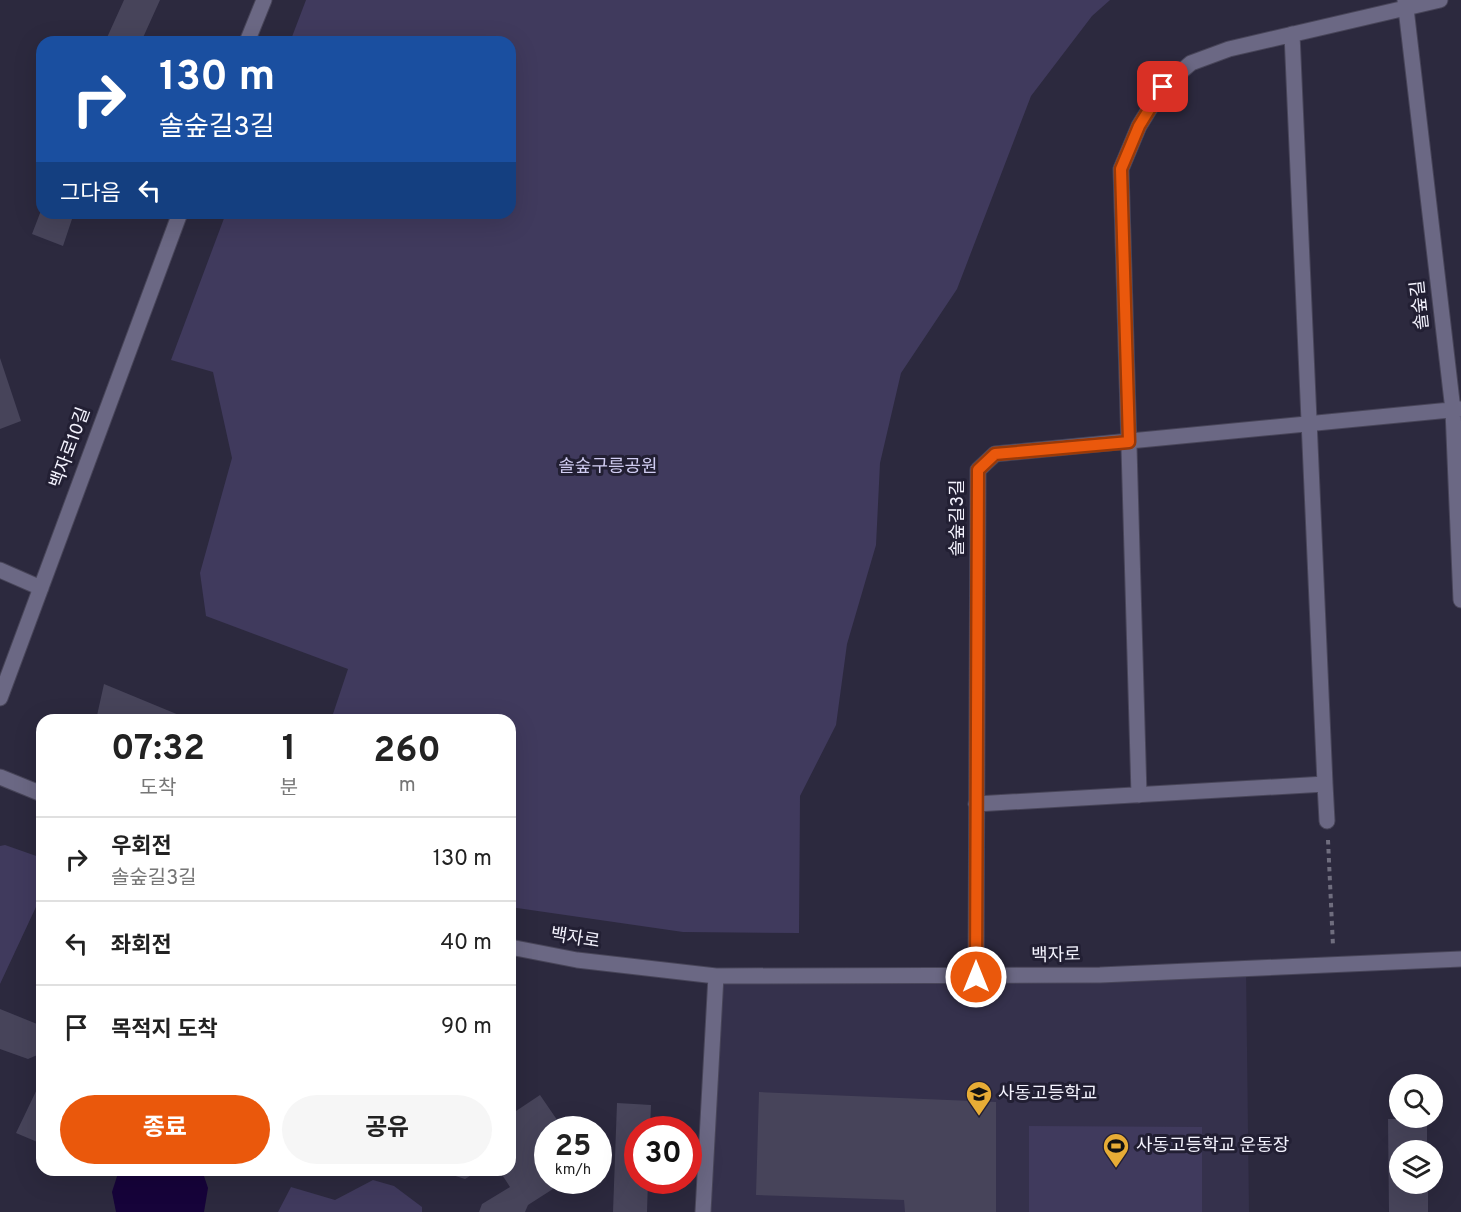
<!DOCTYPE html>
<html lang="ko">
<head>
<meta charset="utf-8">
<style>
  body { margin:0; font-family:Overpass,"Noto Sans KR",sans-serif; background:#f6f6f6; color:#222; height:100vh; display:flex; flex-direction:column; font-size:22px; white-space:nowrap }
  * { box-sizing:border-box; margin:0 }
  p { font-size:20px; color:#767676 }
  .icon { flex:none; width:33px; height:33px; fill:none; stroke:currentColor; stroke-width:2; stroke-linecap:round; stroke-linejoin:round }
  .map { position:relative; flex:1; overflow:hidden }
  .drawer { position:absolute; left:36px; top:714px; width:480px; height:462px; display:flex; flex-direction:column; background:#fff; border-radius:18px; box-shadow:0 6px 24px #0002 }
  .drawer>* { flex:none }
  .guide { position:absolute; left:36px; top:36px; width:480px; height:183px; border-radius:18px; box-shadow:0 6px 24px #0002; background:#1a4fa0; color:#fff; overflow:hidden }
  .tools { position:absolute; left:1389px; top:1074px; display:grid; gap:12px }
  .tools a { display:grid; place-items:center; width:54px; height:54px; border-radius:50%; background:#fff; box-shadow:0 6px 24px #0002; font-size:30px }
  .speed { position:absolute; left:534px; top:1116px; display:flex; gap:12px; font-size:30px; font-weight:700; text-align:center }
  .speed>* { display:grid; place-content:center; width:78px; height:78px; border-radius:50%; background:#fff; box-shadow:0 6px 24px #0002; line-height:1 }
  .speed small { font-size:15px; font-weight:400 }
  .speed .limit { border:9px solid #d22; background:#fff; color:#111 }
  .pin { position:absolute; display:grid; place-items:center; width:51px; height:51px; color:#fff; margin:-26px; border-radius:12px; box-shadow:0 3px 9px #0006 }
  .me { position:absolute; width:66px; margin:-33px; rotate:0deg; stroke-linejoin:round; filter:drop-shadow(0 0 4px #0008) }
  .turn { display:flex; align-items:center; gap:21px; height:126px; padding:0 24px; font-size:27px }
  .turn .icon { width:78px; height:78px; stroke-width:2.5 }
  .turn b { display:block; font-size:42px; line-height:51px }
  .then { display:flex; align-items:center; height:57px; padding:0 24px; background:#0003; gap:12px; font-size:22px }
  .eta { display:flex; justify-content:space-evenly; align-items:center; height:102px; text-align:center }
  .eta b { font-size:36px; font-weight:700; line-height:42px }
  .action { display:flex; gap:12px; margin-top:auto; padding:12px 24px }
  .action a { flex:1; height:69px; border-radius:36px; background:#ea580c; color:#fff; font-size:24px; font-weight:700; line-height:69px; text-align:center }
  .action a+a { background:#f6f6f6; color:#222 }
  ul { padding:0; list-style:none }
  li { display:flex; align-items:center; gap:18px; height:84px; padding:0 24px; border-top:2px solid #e0e0e0 }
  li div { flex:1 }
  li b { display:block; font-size:22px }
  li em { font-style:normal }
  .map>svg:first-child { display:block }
  .built { fill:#35314c }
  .green { fill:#403a5d }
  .water { fill:#16033a }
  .building { fill:#47445a }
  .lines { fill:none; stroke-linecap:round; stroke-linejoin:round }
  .minor-casing { stroke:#484559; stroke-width:17 }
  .path { stroke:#6f6d7e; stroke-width:4; stroke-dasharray:4.5 4.5; stroke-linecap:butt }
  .minor { stroke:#6b6884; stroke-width:15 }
  .route-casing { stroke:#983908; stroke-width:15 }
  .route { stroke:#ea580c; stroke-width:10 }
  .labels { text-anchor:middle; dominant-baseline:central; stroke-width:6; stroke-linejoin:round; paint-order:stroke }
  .street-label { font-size:18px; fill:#f4f3fe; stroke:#221f33 }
  .park-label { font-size:18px; fill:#d0ccf1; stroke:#221f33 }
  .poi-label { font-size:18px; fill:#f4f3fe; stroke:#221f33; text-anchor:start }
</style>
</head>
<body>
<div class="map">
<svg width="1461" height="1212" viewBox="0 0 1461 1212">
  <rect width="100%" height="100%" fill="#2c293e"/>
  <path class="built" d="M 1246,968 L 1249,1212 L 705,1212 L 716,976 Z"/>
  <path class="green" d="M 306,0 L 1110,0 L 1092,16 L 1031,96 L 957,289 L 901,373 L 880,463 L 876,545 L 847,644 L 836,725 L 800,796 L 799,933 L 683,932 L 510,907 L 510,720 L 331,720 L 348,669 L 206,616 L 200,573 L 232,458 L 213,372 L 171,360 L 226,213 L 510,213 L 510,42 L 290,42 Z
    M 5,845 L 42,858 L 42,894 L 0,984 L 0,846 Z
    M 1029,1126 L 1202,1127 L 1202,1212 L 1029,1212 Z
    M 373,1180 L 394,1186 L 422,1207 L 422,1212 L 278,1212 L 291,1187 L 335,1200 Z"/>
  <path class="water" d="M 119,1170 L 202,1170 L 208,1188 L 204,1212 L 116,1212 L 112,1192 Z"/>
  <path class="building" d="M 124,0 L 160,0 L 141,42 L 105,42 Z
    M 42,208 L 42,213 L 74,213 L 63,246 L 32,234 Z
    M 0,358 L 21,421 L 0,429 Z
    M 104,684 L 191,720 L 96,720 Z
    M 0,1009 L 42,1026 L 42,1053 L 28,1059 L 0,1049 Z
    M 42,1084 L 42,1144 L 16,1133 L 39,1085 Z
    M 759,1092 L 996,1102 L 996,1212 L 905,1212 L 904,1200 L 756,1195 Z
    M 540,1095 L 564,1130 L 548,1130 L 548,1180 L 567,1180 L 528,1205 L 525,1212 L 479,1212 L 482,1204 L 510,1187 L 499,1170 L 510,1170 L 510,1115 Z
    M 617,1103 L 651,1105 L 650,1130 L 638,1130 L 638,1180 L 648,1180 L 647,1212 L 613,1212 Z
    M 1388,1119 L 1427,1119 L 1427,1150 L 1400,1150 L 1400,1184 L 1428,1184 L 1428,1212 L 1389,1212 Z
    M 437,1170 L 480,1170 L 465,1179 Z"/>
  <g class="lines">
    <g class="minor-casing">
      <path id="minor" d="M 1405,0 L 1453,410 L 1461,600
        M 247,42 L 264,0
        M 0,570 L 41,588
        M 0,698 L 180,213
        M 0,777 L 42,794
        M 1325,784 L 1327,821
        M 1139,795 L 1121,169 L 1139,126 L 1163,87 L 1191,63 L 1229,49 L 1440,0
        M 976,804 L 1325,784 L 1292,34
        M 510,947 L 577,960 L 716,976 L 1100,975 L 1461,959
        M 976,977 L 978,470 L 995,454 L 1461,409
        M 703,1212 L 716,976"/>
    </g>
    <path class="path" d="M 1328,840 L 1333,946"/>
    <use href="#minor" class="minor"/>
  </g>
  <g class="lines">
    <g class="route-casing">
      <path id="route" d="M 976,977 L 978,470 L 995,454 L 1129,442 L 1121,169 L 1139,126 L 1163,87"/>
    </g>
    <use href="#route" class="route"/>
  </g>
  <defs>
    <g id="school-pin" transform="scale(1.35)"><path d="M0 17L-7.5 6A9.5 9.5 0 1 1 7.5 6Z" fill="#e7ac36" stroke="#221f33"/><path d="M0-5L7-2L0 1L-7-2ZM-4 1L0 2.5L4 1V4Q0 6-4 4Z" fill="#111"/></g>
    <g id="stadium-pin" transform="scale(1.35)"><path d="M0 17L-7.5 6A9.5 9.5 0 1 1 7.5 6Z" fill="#e7ac36" stroke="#221f33"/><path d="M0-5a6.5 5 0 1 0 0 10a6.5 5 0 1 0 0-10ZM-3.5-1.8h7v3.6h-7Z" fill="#111"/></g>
  </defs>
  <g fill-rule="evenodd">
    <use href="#school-pin" x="979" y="1094"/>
    <use href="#stadium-pin" x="1116" y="1146"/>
  </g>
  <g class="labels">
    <g class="street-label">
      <text transform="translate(1421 305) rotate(-96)">솔숲길</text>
      <text transform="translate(71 448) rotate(-70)">백자로10길</text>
      <text transform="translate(958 518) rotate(-90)">솔숲길3길</text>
      <text transform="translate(575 939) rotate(9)">백자로</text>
      <text transform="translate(1056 956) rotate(-1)">백자로</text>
    </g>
    <g class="park-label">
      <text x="608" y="467">솔숲구릉공원</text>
    </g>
    <g class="poi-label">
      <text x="998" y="1094">사동고등학교</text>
      <text x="1136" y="1146">사동고등학교 운동장</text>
    </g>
  </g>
</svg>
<div class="tools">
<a><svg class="icon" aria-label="search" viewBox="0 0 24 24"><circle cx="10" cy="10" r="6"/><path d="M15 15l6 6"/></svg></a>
<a><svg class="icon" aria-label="layers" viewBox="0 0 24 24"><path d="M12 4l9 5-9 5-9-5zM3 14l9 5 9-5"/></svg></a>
</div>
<div class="speed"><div>25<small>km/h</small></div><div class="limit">30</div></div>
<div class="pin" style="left:1163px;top:87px;background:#d93025"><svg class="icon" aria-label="arrive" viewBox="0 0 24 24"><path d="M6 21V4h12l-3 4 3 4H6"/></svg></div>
<svg class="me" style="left:976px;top:977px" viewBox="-20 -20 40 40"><circle r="17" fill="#ea580c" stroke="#fff" stroke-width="3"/><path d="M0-11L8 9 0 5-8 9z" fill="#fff"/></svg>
<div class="guide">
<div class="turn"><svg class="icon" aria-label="right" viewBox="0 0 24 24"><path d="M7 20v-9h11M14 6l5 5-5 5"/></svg><div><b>130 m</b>솔숲길3길</div></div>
<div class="then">그다음<svg class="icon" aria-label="left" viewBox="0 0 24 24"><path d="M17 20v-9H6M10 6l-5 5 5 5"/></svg></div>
</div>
<section class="drawer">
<div class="eta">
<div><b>07:32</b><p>도착</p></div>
<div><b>1</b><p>분</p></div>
<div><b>260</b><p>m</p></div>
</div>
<ul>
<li><svg class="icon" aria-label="right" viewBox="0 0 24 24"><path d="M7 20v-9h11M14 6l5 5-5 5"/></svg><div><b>우회전</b><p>솔숲길3길</p></div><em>130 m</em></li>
<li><svg class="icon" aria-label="left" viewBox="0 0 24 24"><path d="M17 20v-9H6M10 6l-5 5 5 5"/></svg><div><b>좌회전</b></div><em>40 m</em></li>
<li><svg class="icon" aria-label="arrive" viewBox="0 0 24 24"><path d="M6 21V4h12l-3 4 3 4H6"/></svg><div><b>목적지 도착</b></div><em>90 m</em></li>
</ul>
<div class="action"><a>종료</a><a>공유</a></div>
</section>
</div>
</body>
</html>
